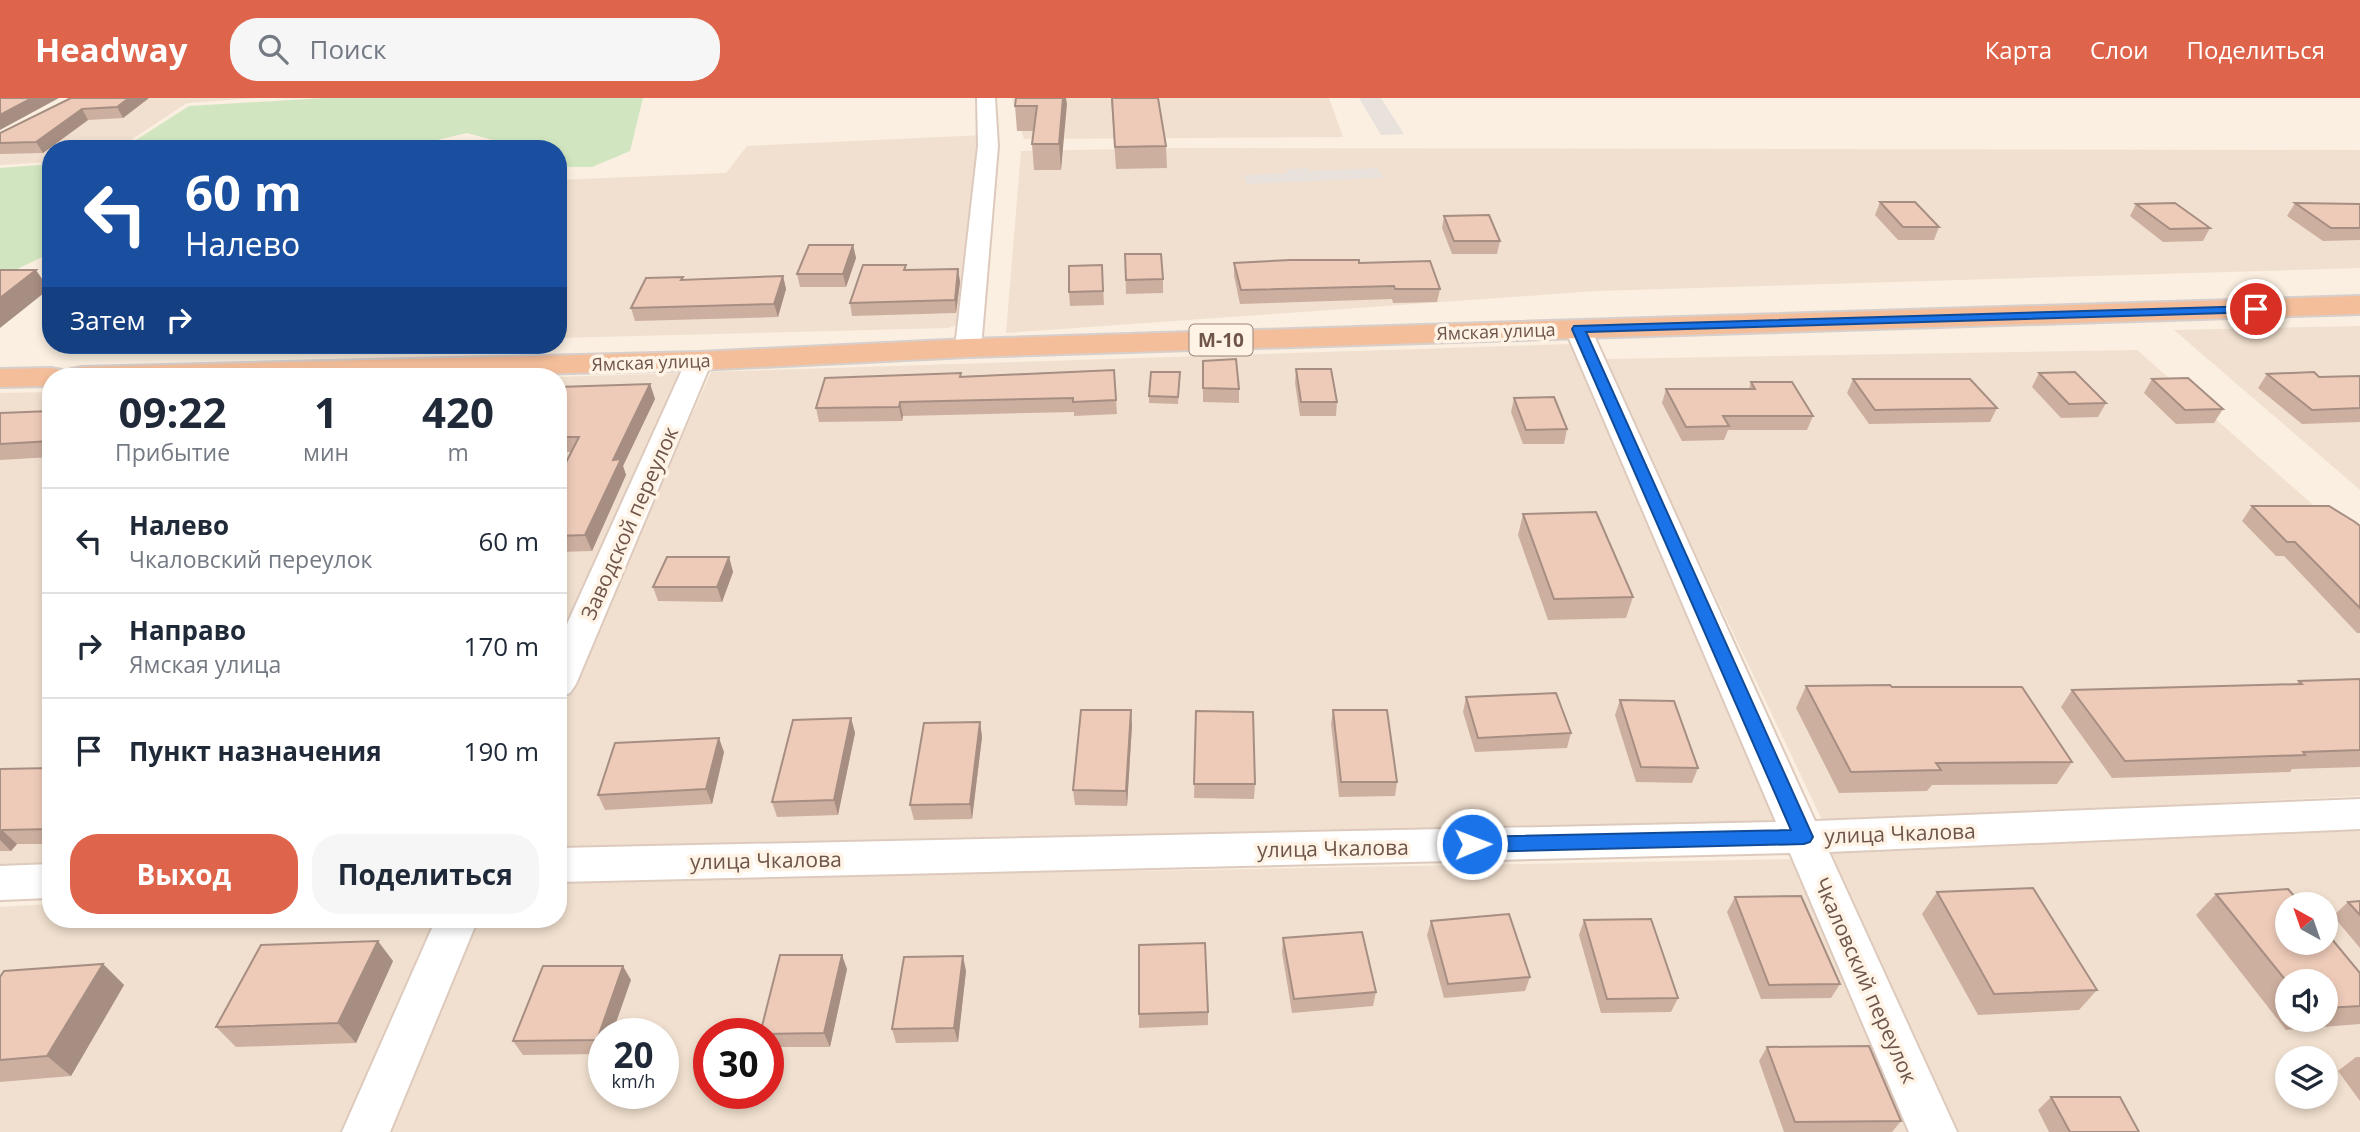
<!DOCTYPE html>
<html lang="ru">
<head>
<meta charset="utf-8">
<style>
  body { margin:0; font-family:"Open Sans",sans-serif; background:#f6f6f7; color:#1f2937; height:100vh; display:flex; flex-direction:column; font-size:26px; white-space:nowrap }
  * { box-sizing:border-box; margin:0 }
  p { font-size:23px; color:#747a83 }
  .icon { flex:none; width:38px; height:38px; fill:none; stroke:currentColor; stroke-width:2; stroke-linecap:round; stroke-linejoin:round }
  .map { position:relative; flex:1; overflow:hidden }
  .panel { position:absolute; left:42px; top:270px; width:525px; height:560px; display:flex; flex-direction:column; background:#fff; border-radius:28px; box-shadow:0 4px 10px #0003 }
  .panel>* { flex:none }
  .banner { position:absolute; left:42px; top:42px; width:525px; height:214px; border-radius:28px; box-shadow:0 4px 10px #0003; background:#1a4fa0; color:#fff; overflow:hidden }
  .needle { width:46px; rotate:320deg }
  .tools { position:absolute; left:2275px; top:794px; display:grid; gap:14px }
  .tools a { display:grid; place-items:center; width:63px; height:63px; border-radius:50%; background:#fff; box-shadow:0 4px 10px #0003; font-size:35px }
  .speed { position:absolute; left:588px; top:920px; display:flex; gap:14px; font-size:35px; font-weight:700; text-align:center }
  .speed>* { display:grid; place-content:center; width:91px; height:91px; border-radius:50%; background:#fff; box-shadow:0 4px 10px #0003; line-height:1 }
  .speed small { font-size:18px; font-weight:400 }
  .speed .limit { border:10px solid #d22; background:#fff; color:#111 }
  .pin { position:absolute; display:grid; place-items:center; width:60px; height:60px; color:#fff; margin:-30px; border:4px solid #fff; border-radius:50%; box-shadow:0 2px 7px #0007 }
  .me { position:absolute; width:77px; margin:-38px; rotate:89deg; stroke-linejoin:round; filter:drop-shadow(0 0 5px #0008) }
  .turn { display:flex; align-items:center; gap:24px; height:147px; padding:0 28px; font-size:32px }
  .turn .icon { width:91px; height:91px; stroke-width:2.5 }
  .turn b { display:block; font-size:49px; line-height:60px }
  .then { display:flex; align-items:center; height:66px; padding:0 28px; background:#0003; gap:14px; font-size:26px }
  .eta { display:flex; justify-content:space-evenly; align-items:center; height:119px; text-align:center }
  .eta b { font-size:42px; font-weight:700; line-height:49px }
  .button { display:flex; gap:14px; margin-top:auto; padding:14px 28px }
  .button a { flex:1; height:80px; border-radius:28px; background:#de644b; color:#fff; font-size:28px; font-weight:700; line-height:80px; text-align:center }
  .button a+a { background:#f6f6f7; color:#1f2937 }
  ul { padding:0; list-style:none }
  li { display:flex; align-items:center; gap:21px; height:105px; padding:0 28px; border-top:2px solid #e0e1e3 }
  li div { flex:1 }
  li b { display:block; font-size:26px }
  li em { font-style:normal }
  header { display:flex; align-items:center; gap:42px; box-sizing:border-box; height:98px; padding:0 35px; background:#de644b; color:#fff }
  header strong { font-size:33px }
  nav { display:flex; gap:38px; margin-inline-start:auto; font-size:24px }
  .search { width:490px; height:63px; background:#f6f6f7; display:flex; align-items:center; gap:18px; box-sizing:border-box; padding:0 24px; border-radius:28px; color:#747a83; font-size:26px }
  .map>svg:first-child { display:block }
  .residential { fill:#f1e0cf; fill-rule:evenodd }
  .industrial { fill:#e9e1db }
  .green { fill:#d1e6c0 }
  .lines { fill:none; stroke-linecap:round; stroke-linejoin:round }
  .minor-casing { stroke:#ddcabd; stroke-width:4 }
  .trunk-casing { stroke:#d7cfcc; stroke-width:4 }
  .minor { fill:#fff; fill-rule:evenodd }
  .trunk { fill:#f4be9a; fill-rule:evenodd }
  .wall { fill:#cdaf9f; fill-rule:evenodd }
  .shaded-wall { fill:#a78e82 }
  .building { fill:#eecbb9; stroke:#a78e82; stroke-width:2 }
  .route { fill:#1a73e8; stroke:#114b97; stroke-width:2 }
  .labels { text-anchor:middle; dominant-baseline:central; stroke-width:7; stroke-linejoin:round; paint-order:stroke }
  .far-street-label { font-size:18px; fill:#6f5549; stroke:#fef3e5 }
  .shield { fill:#fef3e5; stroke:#9a8478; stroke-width:2 }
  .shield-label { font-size:19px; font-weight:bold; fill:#6f5549 }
  .street-label { font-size:21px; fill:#6f5549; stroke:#fef3e5 }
</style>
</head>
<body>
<header>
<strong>Headway</strong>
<div class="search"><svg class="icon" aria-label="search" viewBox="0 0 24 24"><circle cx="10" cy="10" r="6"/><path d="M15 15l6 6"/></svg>Поиск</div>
<nav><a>Карта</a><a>Слои</a><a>Поделиться</a></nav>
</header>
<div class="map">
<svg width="2360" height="1034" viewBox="0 0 2360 1034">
  <rect width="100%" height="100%" fill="#faefe0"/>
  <path class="residential" d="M 90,0 L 256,0 L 187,5 L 117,51 L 51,51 L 51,64 L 0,67 L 0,49 Z
    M 1012,0 L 1329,0 L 1343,39 L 1024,41 Z
    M 984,37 L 972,222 L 948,230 L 558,240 L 558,82 L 726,75 L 747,48 Z
    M 1182,50 L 2360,52 L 2360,170 L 1596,193 L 1006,235 L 1021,53 Z
    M 2360,228 L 2360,392 L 2174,232 Z
    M 1572,246 L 1779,727 L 558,753 L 558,620 L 711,274 Z
    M 2137,252 L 2360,448 L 2360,698 L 1823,724 L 1603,261 Z
    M 681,275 L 558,547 L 558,279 Z
    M 51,294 L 51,770 L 0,772 L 0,295 Z
    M 2360,731 L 2360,1034 L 1954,1034 L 1829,753 ZM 2287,807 L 2326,807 L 2326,845 L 2287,845 ZM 2287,884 L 2326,884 L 2326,922 L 2287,922 ZM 2287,961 L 2326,961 L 2326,999 L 2287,999 Z
    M 1797,761 L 1909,1034 L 383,1034 L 471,821 L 558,821 L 558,777 L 1138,773 ZM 604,936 L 663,936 L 663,996 L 604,996 ZM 709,936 L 768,936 L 768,996 L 709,996 Z
    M 51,806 L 51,821 L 441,821 L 347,1034 L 0,1034 L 0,809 Z"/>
  <path class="industrial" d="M 1359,0 L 1381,0 L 1404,36 L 1381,37 Z
    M 1308,70 L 1310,73 L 1378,70 L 1383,80 L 1247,86 L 1244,77 L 1287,75 L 1287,71 Z"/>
  <path class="green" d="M 325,0 L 643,0 L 630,53 L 592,69 L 558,69 L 558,51 L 526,51 L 467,35 L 399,51 L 122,51 L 189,8 Z
    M 51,66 L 51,155 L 15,172 L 0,176 L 0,70 Z"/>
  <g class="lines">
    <g class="minor-casing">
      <path id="minor" d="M 977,0 L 995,0 L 998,48 L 981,250 L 977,255 L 968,258 L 959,255 L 955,250 L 978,48 Z
        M 1578,223 L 1587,226 L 1591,231 L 1815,723 L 2360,701 L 2360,731 L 1829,754 L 1957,1034 L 1909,1034 L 1790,755 L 558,784 L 558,750 L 1776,724 L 1565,231 L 1569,226 Z
        M 699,255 L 708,257 L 712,263 L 576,586 L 570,595 L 558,599 L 558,546 L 686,263 L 690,257 Z
        M 51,766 L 51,800 L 0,802 L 0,768 Z
        M 436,821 L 478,821 L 390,1034 L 342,1034 Z"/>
    </g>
    <g class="trunk-casing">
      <path id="trunk" d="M 2360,198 L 2360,216 L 968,259 L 699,272 L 448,278 L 67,278 L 71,271 L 82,269 L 699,254 L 968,241 Z
        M 51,270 L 62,272 L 66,278 L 51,278 L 51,288 L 0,289 L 0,271 Z"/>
    </g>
    <use href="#minor" class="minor"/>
    <use href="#trunk" class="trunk"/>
  </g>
  <path class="wall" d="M 71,0 L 149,0 L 123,20 L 88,22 L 43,55 L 0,56 L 0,35 Z
    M 1016,0 L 1066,0 L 1061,72 L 1034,72 L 1032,46 L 1033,33 L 1017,33 L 1015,8 Z
    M 1111,0 L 1158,0 L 1166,48 L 1167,70 L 1116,71 Z
    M 1880,104 L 1939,129 L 1934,142 L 1898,142 L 1875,117 Z
    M 2295,105 L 2360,106 L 2360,142 L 2323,143 L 2287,118 Z
    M 2136,106 L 2210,130 L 2203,143 L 2163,144 L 2130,118 Z
    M 1444,118 L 1500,143 L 1497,156 L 1452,156 L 1442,130 Z
    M 853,147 L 856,160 L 846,189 L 800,189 L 797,176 Z
    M 1125,156 L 1163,181 L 1163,195 L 1126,196 Z
    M 1234,165 L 1359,165 L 1440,191 L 1437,204 L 1393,205 L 1392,201 L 1240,206 L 1234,178 Z
    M 906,167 L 906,172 L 958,171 L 960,184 L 956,215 L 852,218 L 850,205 Z
    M 1102,167 L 1104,207 L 1070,208 L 1069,194 Z
    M 783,178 L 786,191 L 778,219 L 635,223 L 631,210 L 683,182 Z
    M 1203,263 L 1239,291 L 1239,305 L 1203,304 Z
    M 1296,271 L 1337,304 L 1336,318 L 1300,318 L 1295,285 Z
    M 1114,272 L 1117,316 L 1074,318 L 1074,314 L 903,318 L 902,323 L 819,324 L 816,310 L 961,275 L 961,278 Z
    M 1180,274 L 1178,306 L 1149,305 L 1149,298 Z
    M 2039,275 L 2106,305 L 2098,319 L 2061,320 L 2032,289 Z
    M 2267,276 L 2319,279 L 2360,278 L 2360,324 L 2302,326 L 2258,290 Z
    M 1853,281 L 1997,310 L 1990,324 L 1869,326 L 1847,295 Z
    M 2152,281 L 2223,311 L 2214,325 L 2176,326 L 2144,295 Z
    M 1751,284 L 1813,318 L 1807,332 L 1728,332 L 1724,342 L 1682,343 L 1662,305 L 1666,291 L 1749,291 Z
    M 650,286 L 655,301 L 623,368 L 626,377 L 592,453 L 558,454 L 558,380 L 571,354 L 558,354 L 558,289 Z
    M 1514,300 L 1567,331 L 1564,346 L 1523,346 L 1511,314 Z
    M 51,313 L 51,359 L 0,362 L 0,315 Z
    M 2252,408 L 2360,428 L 2360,535 L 2357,535 L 2284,458 L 2276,458 L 2242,423 Z
    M 1523,416 L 1633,499 L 1626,520 L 1548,522 L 1518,437 Z
    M 729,459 L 733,474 L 722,504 L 658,503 L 653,489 Z
    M 2360,581 L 2360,669 L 2292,671 L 2290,674 L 2112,680 L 2061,609 L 2072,592 L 2296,586 L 2299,583 Z
    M 1806,588 L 1892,589 L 2072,664 L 2057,686 L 1932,687 L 1927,693 L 1839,695 L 1796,610 Z
    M 1466,599 L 1571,635 L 1567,650 L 1475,654 L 1463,614 Z
    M 1620,602 L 1698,670 L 1692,685 L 1636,684 L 1615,617 Z
    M 1333,612 L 1397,684 L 1395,698 L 1339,699 L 1331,626 Z
    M 1196,613 L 1255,686 L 1254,701 L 1194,700 Z
    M 851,620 L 855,635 L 838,717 L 777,719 L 772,704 Z
    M 980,624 L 982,639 L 972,721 L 914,722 L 910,707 Z
    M 1132,627 L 1127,708 L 1075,707 L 1073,692 Z
    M 724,654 L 712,706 L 605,712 L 598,697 Z
    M 51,670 L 51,746 L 17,746 L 11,753 L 0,753 L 0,671 Z
    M 1937,794 L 2097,892 L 2079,912 L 1978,917 L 1922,816 Z
    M 2216,796 L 2360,875 L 2360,926 L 2286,932 L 2196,817 ZM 2287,884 L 2326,884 L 2326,922 L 2287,922 Z
    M 1735,799 L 1840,886 L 1831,900 L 1761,901 L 1727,814 Z
    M 2360,803 L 2360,850 L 2333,818 L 2348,804 Z
    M 1584,822 L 1678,900 L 1671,914 L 1601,915 L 1579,837 Z
    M 1431,823 L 1530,879 L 1525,893 L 1444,900 L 1427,837 Z
    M 1283,840 L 1376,894 L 1373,908 L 1292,915 L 1282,854 Z
    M 393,863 L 356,945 L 236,949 L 216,929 Z
    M 103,866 L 124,887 L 71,978 L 0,984 L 0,879 Z
    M 847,871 L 830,949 L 768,949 L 768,936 L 760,936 Z
    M 966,873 L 958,944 L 896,945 L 892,931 Z
    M 631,882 L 604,936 L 604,956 L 523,957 L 513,943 Z
    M 1208,914 L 1208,927 L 1139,930 L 1139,916 Z
    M 1767,949 L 1901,1023 L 1892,1034 L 1784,1034 L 1759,963 Z
    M 2356,959 L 2360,959 L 2360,1003 L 2338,973 Z
    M 2051,999 L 2139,1034 L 2049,1034 L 2038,1012 Z"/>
  <path class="shaded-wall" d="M 32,0 L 59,0 L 0,32 L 0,17 Z
    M 129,0 L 149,0 L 123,20 L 117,9 Z
    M 1063,0 L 1066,0 L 1067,6 L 1061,72 L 1059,46 Z
    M 82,11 L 88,22 L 43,55 L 36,44 Z
    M 853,147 L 856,160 L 846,189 L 843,176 Z
    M 958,171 L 960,184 L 956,215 L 955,202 Z
    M 36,172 L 49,191 L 0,230 L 0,200 Z
    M 783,178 L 786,191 L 778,219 L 774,206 Z
    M 650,286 L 655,301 L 623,368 L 626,377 L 592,453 L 585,437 L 613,362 Z
    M 900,304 L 903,318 L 902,323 L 899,309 Z
    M 729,459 L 733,474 L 722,504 L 717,489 Z
    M 1131,612 L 1132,627 L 1127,708 L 1126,693 Z
    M 851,620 L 855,635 L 838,717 L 834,702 Z
    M 980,624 L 982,639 L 972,721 L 970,706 Z
    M 719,640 L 724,654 L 712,706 L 706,691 Z
    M 2,732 L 17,746 L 11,753 L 0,742 L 0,734 Z
    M 378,843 L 393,863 L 356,945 L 338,925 Z
    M 842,857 L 847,871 L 830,949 L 824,935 Z
    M 963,858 L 966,873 L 958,944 L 954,930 Z
    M 103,866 L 124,887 L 71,978 L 47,958 Z
    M 623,868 L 631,882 L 612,936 L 604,936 L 604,953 L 597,942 Z"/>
  <path class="building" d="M 0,0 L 32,0 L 0,17 Z
    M 71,0 L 129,0 L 117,9 L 82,11 L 36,44 L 0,45 L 0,35 Z
    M 1016,0 L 1063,0 L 1059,46 L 1032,46 L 1037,8 L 1015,8 Z
    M 1112,0 L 1158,0 L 1166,48 L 1115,49 Z
    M 1880,104 L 1915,104 L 1939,129 L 1903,129 Z
    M 2175,105 L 2210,130 L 2170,131 L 2136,106 Z
    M 2295,105 L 2360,106 L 2360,130 L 2331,130 Z
    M 1489,117 L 1500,143 L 1454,143 L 1444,118 Z
    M 809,147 L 853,147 L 843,176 L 797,176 Z
    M 1125,156 L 1161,156 L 1163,181 L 1126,182 Z
    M 1290,162 L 1359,162 L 1359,165 L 1430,163 L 1440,191 L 1395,191 L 1394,188 L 1241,192 L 1234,165 Z
    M 863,167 L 906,167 L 904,172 L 958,171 L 955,202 L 850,205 Z
    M 1102,167 L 1103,193 L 1069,194 L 1069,168 Z
    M 0,172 L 36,172 L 0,200 Z
    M 783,178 L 774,206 L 631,210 L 646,180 L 683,179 L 681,182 Z
    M 1236,261 L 1239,291 L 1203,290 L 1203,263 Z
    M 1296,271 L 1331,271 L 1337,304 L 1301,304 Z
    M 1114,272 L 1116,302 L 1073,304 L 1073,300 L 900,304 L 899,309 L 816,310 L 825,280 L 961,275 L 960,279 Z
    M 1151,274 L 1180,274 L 1178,299 L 1149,298 Z
    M 2075,274 L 2106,305 L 2069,306 L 2039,275 Z
    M 2314,274 L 2319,279 L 2360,278 L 2360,310 L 2312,312 L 2267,276 Z
    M 2188,280 L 2223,311 L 2185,312 L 2152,281 Z
    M 1853,281 L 1970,281 L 1997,310 L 1875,312 Z
    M 1751,284 L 1792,284 L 1813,318 L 1723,318 L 1729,328 L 1686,329 L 1666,291 L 1755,291 Z
    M 650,286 L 613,362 L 621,361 L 585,437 L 558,438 L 558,380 L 579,339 L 558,339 L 558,289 Z
    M 1554,299 L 1567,331 L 1526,332 L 1514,300 Z
    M 51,313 L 51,343 L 0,346 L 0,315 Z
    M 2252,408 L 2329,408 L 2355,424 L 2360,428 L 2360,510 L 2295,444 L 2287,444 Z
    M 1596,414 L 1633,499 L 1554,501 L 1523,416 Z
    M 667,459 L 729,459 L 717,489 L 653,489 Z
    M 2360,581 L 2360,652 L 2303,654 L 2305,657 L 2125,663 L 2072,592 L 2302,586 L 2299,583 Z
    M 1890,587 L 1892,589 L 2022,589 L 2072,664 L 1936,665 L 1941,672 L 1851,674 L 1806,588 Z
    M 1556,595 L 1571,635 L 1478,640 L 1466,599 Z
    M 1620,602 L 1674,603 L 1698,670 L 1641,669 Z
    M 1081,612 L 1131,612 L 1126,693 L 1073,692 Z
    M 1333,612 L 1387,612 L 1397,684 L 1341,684 Z
    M 1196,613 L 1253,614 L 1255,686 L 1194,686 Z
    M 851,620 L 834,702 L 772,704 L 793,622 Z
    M 980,624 L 970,706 L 910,707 L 924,625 Z
    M 719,640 L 706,691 L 598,697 L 615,645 Z
    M 51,670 L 51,731 L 2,732 L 0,734 L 0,671 Z
    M 2033,790 L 2097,892 L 1994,896 L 1937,794 Z
    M 2288,791 L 2302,807 L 2287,807 L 2287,845 L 2326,845 L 2326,834 L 2360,875 L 2360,908 L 2326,910 L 2326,884 L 2287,884 L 2216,796 Z
    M 1801,798 L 1840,886 L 1769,887 L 1735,799 Z
    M 2360,803 L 2360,817 L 2348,804 Z
    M 1509,816 L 1530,879 L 1448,886 L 1431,823 Z
    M 1651,821 L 1678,900 L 1607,901 L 1584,822 Z
    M 1362,834 L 1376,894 L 1294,901 L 1283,840 Z
    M 378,843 L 338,925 L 216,929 L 261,847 Z
    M 1205,845 L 1208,914 L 1139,916 L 1139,847 Z
    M 780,857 L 842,857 L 824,935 L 760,936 Z
    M 963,858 L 954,930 L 892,931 L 904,859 Z
    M 103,866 L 47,958 L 0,962 L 0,879 L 4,873 Z
    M 543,868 L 623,868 L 597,942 L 513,943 Z
    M 1869,948 L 1901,1023 L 1795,1024 L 1767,949 Z
    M 2051,999 L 2120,999 L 2139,1034 L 2070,1034 Z"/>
  <path class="route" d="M 2256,208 L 2262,211 L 2260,214 L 1586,234 L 1813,739 L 1810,744 L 1804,746 L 1472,754 L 1465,752 L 1462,746 L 1465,741 L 1472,739 L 1791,732 L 1572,231 L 1574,228 Z"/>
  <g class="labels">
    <g class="far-street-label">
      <text transform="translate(1496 233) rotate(-2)">Ямская улица</text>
      <text transform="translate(651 264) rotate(-2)">Ямская улица</text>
    </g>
    <rect class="shield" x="1189.5" y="226.5" width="63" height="31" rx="5"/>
    <g class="shield-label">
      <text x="1221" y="242">М-10</text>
    </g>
    <g class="street-label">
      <text transform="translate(629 425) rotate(-66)">Заводской переулок</text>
      <text transform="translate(1900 735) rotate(-2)">улица Чкалова</text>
      <text transform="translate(1333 750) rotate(-1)">улица Чкалова</text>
      <text transform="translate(766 762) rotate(-1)">улица Чкалова</text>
      <text transform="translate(1866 882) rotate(66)">Чкаловский переулок</text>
    </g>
  </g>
</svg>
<div class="tools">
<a><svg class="needle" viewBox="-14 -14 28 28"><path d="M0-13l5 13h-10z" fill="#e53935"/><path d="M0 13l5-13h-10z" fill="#747a83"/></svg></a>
<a><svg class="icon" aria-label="sound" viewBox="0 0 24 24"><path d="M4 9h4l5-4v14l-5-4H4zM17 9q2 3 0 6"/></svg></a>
<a><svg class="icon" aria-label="layers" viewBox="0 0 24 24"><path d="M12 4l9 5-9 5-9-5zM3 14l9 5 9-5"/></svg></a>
</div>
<div class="speed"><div>20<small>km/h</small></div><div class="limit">30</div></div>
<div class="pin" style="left:2256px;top:211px;background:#d93025"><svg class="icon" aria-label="arrive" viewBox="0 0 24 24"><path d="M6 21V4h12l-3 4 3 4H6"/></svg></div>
<svg class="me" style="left:1472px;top:746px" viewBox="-20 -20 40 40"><circle r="17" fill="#1a73e8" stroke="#fff" stroke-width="3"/><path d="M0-11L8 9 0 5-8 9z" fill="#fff"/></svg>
<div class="banner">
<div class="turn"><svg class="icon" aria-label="left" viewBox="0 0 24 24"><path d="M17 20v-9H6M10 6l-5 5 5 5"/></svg><div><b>60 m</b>Налево</div></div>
<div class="then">Затем<svg class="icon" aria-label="right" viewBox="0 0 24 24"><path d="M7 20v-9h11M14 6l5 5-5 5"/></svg></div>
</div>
<section class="panel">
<div class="eta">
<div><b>09:22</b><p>Прибытие</p></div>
<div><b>1</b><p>мин</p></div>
<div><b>420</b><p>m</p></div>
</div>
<ul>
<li><svg class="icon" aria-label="left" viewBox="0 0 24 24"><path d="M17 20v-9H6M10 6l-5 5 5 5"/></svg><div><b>Налево</b><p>Чкаловский переулок</p></div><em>60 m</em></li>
<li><svg class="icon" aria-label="right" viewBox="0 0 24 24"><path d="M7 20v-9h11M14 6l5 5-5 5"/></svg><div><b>Направо</b><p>Ямская улица</p></div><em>170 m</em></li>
<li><svg class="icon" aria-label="arrive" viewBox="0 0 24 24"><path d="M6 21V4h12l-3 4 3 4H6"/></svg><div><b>Пункт назначения</b></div><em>190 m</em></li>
</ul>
<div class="button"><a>Выход</a><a>Поделиться</a></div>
</section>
</div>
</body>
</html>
